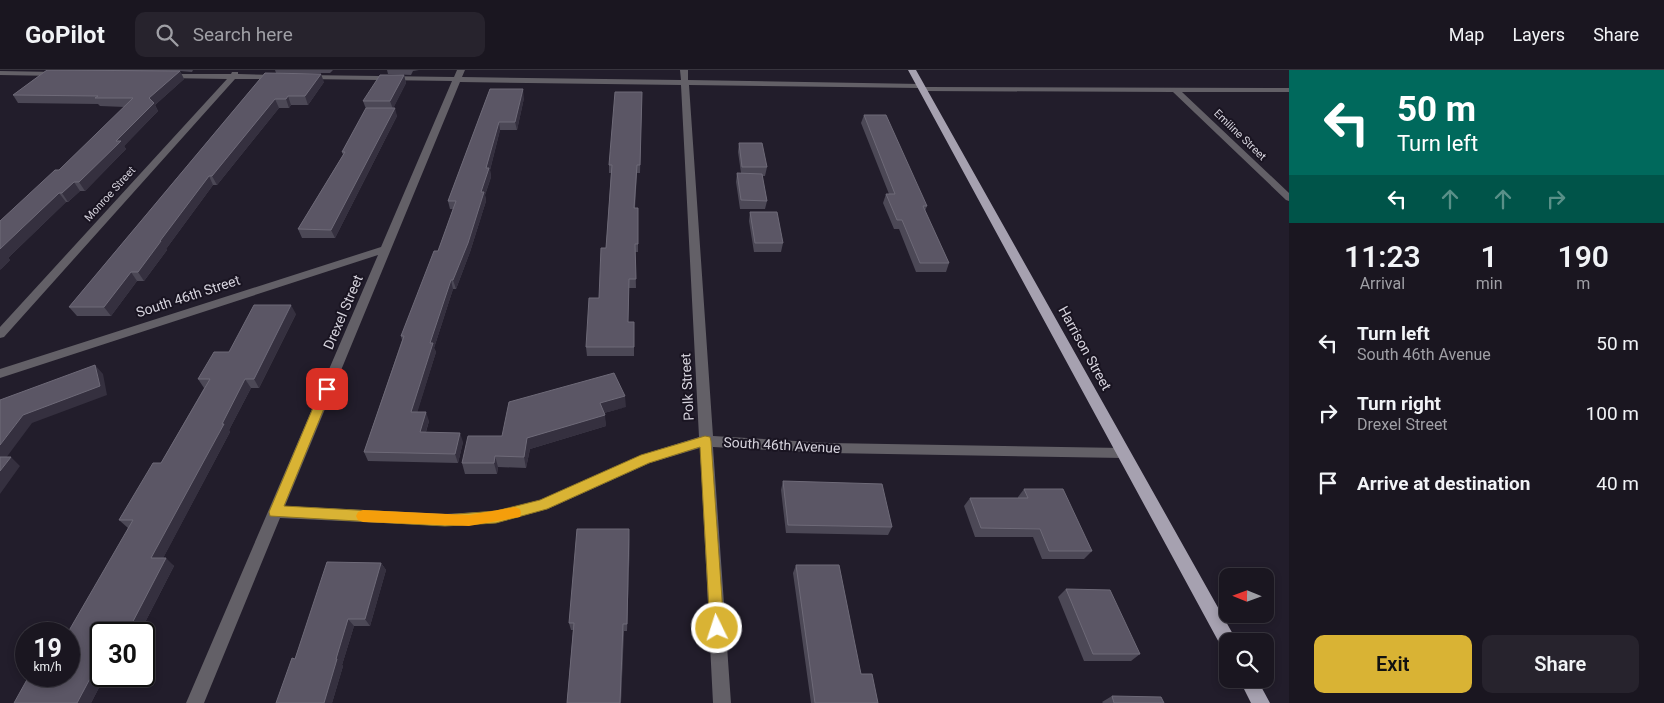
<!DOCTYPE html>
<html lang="en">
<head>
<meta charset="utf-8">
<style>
  body { margin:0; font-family:Roboto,sans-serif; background:#27232d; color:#f1f3f6; height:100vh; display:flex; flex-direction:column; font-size:19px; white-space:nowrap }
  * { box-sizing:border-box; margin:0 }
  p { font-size:16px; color:#9f9fa5 }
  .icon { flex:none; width:28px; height:28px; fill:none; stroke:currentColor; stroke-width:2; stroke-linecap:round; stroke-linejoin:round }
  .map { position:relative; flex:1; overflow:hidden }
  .panel { display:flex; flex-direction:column; background:#1a1620; width:375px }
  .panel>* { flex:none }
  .hud { background:#00695c; color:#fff; overflow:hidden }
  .needle { width:32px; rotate:271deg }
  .buttons { position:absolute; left:1219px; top:498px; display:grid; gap:10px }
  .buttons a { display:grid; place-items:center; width:55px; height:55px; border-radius:10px; background:#1a1620; box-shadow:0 2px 8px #0003,0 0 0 1px #38353e; font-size:25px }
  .speed { position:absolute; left:15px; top:552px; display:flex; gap:10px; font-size:25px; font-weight:700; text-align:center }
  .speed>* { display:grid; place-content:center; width:65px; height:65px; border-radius:50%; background:#1a1620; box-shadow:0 2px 8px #0003,0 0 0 1px #38353e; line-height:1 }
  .speed small { font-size:12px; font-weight:400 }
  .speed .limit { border:2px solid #111; border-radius:8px; background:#fff; color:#111 }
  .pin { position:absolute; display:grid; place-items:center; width:42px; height:42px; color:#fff; margin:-21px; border-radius:10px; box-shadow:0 2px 8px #0006 }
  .me { position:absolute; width:55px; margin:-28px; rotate:356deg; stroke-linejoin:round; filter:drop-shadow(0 0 4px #0008) }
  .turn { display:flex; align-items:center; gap:18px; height:105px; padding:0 25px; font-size:22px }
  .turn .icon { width:65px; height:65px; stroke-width:2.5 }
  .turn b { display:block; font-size:35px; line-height:42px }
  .lanes { display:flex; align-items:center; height:48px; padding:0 25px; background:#0003; justify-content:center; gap:25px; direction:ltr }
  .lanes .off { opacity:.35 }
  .eta { display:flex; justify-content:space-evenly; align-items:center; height:85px; text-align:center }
  .eta b { font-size:30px; font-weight:600; line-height:35px }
  .primary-button { display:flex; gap:10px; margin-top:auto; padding:10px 25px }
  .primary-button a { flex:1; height:58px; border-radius:10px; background:#d9b334; color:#111; font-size:20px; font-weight:600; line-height:58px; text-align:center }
  .primary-button a+a { background:#27232d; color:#f1f3f6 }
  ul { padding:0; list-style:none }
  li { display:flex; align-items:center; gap:15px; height:70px; padding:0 25px }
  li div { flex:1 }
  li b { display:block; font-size:19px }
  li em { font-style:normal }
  header { display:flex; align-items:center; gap:30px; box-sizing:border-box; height:70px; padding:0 25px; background:#1a1620; border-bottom:1px solid #38353e }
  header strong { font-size:24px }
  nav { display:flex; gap:28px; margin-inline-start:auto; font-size:18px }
  .search { width:350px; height:45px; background:#27232d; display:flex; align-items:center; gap:12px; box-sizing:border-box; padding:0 18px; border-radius:10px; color:#9f9fa5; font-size:19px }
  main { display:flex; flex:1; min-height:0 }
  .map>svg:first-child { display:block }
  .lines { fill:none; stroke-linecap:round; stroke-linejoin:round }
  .minor { fill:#636067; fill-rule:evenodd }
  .major { fill:#a6a1b0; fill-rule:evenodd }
  .wall { fill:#4c4856 }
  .shaded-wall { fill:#35303f }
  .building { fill:#5b5665; stroke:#6e6a78 }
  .route { fill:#d9b334; stroke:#8d7422 }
  .slow { fill:#f59e0b }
  .labels { text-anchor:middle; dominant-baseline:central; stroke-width:4; stroke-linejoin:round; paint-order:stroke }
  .far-street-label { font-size:11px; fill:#d6d3dd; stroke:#191421 }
  .street-label { font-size:14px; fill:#d6d3dd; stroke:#191421 }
</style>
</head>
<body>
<header>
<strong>GoPilot</strong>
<div class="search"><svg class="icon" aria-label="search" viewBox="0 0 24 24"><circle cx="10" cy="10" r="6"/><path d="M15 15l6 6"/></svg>Search here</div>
<nav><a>Map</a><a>Layers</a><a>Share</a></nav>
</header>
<main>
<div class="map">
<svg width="1289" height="633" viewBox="0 0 1289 633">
  <rect width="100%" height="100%" fill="#221d2b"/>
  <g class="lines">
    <path class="minor" d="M 457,0 L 465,0 L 462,7 L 681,10 L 680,0 L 688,0 L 688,10 L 921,14 L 924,17 L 1289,18 L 1289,22 L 1182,22 L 1289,123 L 1289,131 L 1286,130 L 1173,22 L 922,21 L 919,18 L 689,15 L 713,366 L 829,373 L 1123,378 L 1128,379 L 1130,383 L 1128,387 L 1123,388 L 829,383 L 713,377 L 731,633 L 713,633 L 700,378 L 650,393 L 548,439 L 496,453 L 445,456 L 280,448 L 204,633 L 186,633 L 378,185 L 0,308 L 0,299 L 381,177 L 452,11 L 305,9 L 301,7 L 305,5 L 454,7 ZM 460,12 L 681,15 L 699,367 L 641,385 L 540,430 L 496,441 L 445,444 L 285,436 Z
      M 0,1 L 57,2 L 61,4 L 57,6 L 0,5 Z
      M 232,2 L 238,2 L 238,4 L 277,5 L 281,7 L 277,9 L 235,9 L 4,267 L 0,268 L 0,257 L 227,9 L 165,8 L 162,8 L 162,4 L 231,4 Z"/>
    <path class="major" d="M 908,0 L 916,0 L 1234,566 L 1236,571 L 1228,571 L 1228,580 L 1222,578 Z
      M 1239,609 L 1257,609 L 1270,633 L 1251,633 Z"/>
  </g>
  <path class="wall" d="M 47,0 L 193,0 L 192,2 L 180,1 L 184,9 L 155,35 L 158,41 L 124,76 L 126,79 L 85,121 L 80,121 L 68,132 L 66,132 L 8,188 L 10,190 L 0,200 L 59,100 L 125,37 L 100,36 L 98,34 L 18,33 L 13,25 Z
    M 275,0 L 333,0 L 330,3 L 276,3 Z
    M 387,0 L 419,0 L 413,1 L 411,5 L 388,4 Z
    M 265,3 L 324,12 L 308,35 L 291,35 L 289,38 L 279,38 L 217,115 L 213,115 L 166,179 L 167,180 L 144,211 L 137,211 L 111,246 L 77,246 L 69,237 Z
    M 404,5 L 406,13 L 393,38 L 397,46 L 335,168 L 302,168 L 298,159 L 343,85 L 342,82 L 366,39 L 363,31 Z
    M 490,19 L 524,28 L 517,60 L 500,60 L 490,100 L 491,107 L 485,125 L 486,131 L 470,182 L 456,219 L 453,219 L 434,278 L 436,282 L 417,342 L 429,351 L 426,362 L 463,372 L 458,393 L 368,391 L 364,382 L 402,270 L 401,266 L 438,181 L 453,139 L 450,139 L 448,131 Z
    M 642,22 L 640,103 L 637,103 L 635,138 L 638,147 L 638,182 L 635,182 L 636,218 L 629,218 L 628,252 L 634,252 L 634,286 L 587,286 L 586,277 L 599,228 L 606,178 L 611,103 L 609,103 L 609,95 Z
    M 864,45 L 927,136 L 925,141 L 949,193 L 946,202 L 916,202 L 899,159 L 894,159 L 883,133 L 886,124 L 889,124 L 861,53 Z
    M 739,73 L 767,97 L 765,106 L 762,106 L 767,131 L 765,139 L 740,139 L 736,112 L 737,103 L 741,103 L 738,82 Z
    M 750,142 L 783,173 L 781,182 L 754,182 L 749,151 Z
    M 296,244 L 259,318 L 251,318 L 229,360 L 230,362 L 163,488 L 174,496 L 139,564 L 101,564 L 101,606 L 105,606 L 91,633 L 69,606 L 128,458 L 119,450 L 161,393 L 204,318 L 198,309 L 229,282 Z
    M 626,337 L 604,343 L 606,356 L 530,379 L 526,398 L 498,397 L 497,404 L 465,404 L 462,393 L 502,366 Z
    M 783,411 L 892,457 L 888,465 L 786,463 L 781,420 Z
    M 1024,419 L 1092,481 L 1084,489 L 1042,489 L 1033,467 L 975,467 L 964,436 L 970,428 L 1018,428 L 1018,427 Z
    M 630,468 L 627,561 L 624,561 L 621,633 L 567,633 L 573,560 L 571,560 L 569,553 Z
    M 381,493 L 386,500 L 370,556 L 354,556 L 342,595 L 343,596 L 332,633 L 276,633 Z
    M 796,495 L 861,604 L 878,633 L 811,633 L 793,503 Z
    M 1066,519 L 1140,584 L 1131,591 L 1084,591 L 1058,527 Z
    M 1112,626 L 1164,633 L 1103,633 L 1102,632 Z"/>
  <path class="shaded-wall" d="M 180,1 L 184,9 L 155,35 L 158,41 L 124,76 L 126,79 L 85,121 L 79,112 L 116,71 L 149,28 Z
    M 321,4 L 324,12 L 308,35 L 305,26 Z
    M 404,5 L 406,13 L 393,39 L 390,31 Z
    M 523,19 L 524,28 L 517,60 L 515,52 Z
    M 288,26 L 291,35 L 289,38 L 286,29 Z
    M 275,29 L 279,38 L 217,115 L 212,106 Z
    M 395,38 L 397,46 L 335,168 L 331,160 Z
    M 499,52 L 500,60 L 490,100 L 491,107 L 485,125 L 486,131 L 470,182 L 456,219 L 453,210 L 481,122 L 486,98 Z
    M 209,106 L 213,115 L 166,179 L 167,180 L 144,211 L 138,202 L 160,171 Z
    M 74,112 L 80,121 L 68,132 L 62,123 Z
    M 59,123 L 66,132 L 8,188 L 10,190 L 0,200 L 0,179 Z
    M 131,202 L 137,211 L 111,246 L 104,237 Z
    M 451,210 L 453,219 L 434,278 L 436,282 L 415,350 L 411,342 L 430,273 Z
    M 291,235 L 296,244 L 259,318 L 254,309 Z
    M 95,295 L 103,304 L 107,325 L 32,353 L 0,396 L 0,375 L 23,345 Z
    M 245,309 L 251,318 L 229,360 L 230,362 L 159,496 L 151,488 Z
    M 625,326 L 626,337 L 600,344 L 600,333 Z
    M 426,342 L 429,351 L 423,371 L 420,362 Z
    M 605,345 L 606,356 L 530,379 L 526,398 L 524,387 L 527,368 Z
    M 460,363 L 463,372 L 458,393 L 455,384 Z
    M 495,386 L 498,397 L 497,404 L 494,393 Z
    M 11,387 L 20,396 L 0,424 L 0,401 Z
    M 629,459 L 630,468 L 627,561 L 627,554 Z
    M 166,488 L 174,496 L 139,564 L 135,564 L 129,559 Z
    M 381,493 L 386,500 L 370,556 L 365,549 Z
    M 348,549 L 354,556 L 342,595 L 343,596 L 332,633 L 324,633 L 336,589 Z
    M 623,554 L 621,633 L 620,633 Z
    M 117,559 L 124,564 L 114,564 Z
    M 101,588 L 101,606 L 105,606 L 91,633 L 77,633 Z"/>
  <path class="building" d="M 47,0 L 180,1 L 149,28 L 154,33 L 116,71 L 121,71 L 79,112 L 74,112 L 62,123 L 59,123 L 0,179 L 0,151 L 55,100 L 59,100 L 133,28 L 95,28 L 98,26 L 13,25 Z
    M 265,3 L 321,4 L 305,26 L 288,26 L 286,29 L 275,29 L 212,106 L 209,106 L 160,171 L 161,171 L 138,202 L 131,202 L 104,237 L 69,237 Z
    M 380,5 L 404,5 L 390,31 L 363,31 Z
    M 490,19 L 523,19 L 515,52 L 499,52 L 486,98 L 489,98 L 481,122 L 484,122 L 468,173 L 453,210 L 451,210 L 430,273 L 433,273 L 411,342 L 426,342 L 420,362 L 460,363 L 455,384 L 364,382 L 404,266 L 401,266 L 434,181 L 438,181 L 456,131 L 448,131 Z
    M 615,22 L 642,22 L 640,95 L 637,95 L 634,138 L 638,138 L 638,174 L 635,174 L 636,209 L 629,209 L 628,252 L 634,252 L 634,277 L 586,277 L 589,228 L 599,228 L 601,178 L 606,178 L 612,95 L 609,95 Z
    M 366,38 L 395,38 L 331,160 L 298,159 L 345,82 L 342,82 Z
    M 864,45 L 886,45 L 927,136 L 923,136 L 949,193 L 920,193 L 902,150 L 897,150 L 886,124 L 895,124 Z
    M 739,73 L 762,73 L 767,97 L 742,97 Z
    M 737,103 L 762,104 L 767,131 L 741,130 Z
    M 750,142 L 777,142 L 783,173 L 755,173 Z
    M 254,235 L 291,235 L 254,309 L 245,309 L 222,354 L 224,354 L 151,488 L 166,488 L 129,559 L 117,559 L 114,564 L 101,564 L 101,588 L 77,633 L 14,633 L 29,606 L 69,606 L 69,564 L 67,564 L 133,450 L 119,450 L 153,393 L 161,393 L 210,309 L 198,309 L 214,282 L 229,282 Z
    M 95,295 L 100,316 L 23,345 L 0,375 L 0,330 Z
    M 614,303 L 625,326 L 600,333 L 605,345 L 527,368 L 524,387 L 495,386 L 494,393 L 462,393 L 468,366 L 502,366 L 509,332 Z
    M 0,387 L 11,387 L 0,401 Z
    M 783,411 L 882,414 L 892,457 L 788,455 Z
    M 1024,419 L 1063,419 L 1092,481 L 1049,481 L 1040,459 L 981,458 L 970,428 L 1028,428 Z
    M 577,459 L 629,459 L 627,554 L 623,554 L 620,633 L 567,633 L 574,553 L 569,553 Z
    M 327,492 L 381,493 L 365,549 L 348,549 L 336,589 L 337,589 L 324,633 L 276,633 L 292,588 L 295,589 Z
    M 796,495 L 839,495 L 861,604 L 872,604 L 878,633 L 815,633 Z
    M 1066,519 L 1110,520 L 1140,584 L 1093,584 Z
    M 1112,626 L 1161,627 L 1164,633 L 1114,633 Z"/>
  <path class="route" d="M 327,315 L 332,319 L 284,436 L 445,445 L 496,441 L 540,430 L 641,385 L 705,366 L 710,367 L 711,371 L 724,558 L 722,563 L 717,565 L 712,563 L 710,558 L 700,377 L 649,393 L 547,439 L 496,453 L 445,456 L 270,446 L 269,442 L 321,319 Z"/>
  <path class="slow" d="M 515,437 L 520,439 L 521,443 L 520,447 L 469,456 L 363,452 L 358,450 L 356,446 L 358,442 L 363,440 L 469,445 Z"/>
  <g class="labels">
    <g class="far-street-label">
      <text transform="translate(1240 65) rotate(44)">Emiline Street</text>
      <text transform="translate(110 124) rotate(-48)">Monroe Street</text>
    </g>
    <g class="street-label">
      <text transform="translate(188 226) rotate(-18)">South 46th Street</text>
      <text transform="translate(343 242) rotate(-67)">Drexel Street</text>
      <text transform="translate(1085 278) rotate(61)">Harrison Street</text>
      <text transform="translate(687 317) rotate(-93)">Polk Street</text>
      <text transform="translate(782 375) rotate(3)">South 46th Avenue</text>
    </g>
  </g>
</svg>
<div class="buttons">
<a><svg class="needle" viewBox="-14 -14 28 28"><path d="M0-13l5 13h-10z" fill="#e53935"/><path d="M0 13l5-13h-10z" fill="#9f9fa5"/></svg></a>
<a><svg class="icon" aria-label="search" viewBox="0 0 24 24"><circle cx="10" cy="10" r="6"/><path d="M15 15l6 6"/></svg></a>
</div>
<div class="speed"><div>19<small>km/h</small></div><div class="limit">30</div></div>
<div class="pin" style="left:327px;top:319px;background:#d93025"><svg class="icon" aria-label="arrive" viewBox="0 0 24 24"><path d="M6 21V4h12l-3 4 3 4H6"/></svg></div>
<svg class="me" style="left:717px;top:558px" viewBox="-20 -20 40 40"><circle r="17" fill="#d9b334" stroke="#fff" stroke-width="3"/><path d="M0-11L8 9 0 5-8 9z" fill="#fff"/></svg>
</div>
<section class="panel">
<div class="hud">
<div class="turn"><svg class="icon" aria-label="left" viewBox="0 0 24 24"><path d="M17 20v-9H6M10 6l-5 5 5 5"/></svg><div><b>50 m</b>Turn left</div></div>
<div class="lanes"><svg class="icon" aria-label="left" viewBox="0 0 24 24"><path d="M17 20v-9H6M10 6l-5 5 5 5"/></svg><svg class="icon off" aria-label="ahead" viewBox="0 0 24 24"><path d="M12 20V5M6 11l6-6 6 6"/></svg><svg class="icon off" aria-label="ahead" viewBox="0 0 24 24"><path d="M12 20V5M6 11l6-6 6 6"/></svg><svg class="icon off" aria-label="right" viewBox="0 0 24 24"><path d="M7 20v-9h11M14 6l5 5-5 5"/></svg></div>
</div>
<div class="eta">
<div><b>11:23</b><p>Arrival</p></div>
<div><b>1</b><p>min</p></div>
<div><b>190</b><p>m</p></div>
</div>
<ul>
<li><svg class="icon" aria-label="left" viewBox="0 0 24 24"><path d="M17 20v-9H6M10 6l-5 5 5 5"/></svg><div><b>Turn left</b><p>South 46th Avenue</p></div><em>50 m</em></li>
<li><svg class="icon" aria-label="right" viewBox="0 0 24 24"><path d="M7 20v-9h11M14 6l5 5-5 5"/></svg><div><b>Turn right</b><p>Drexel Street</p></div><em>100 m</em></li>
<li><svg class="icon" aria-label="arrive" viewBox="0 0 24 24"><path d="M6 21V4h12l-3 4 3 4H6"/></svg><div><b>Arrive at destination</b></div><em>40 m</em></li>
</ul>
<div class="primary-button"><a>Exit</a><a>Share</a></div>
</section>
</main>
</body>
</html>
